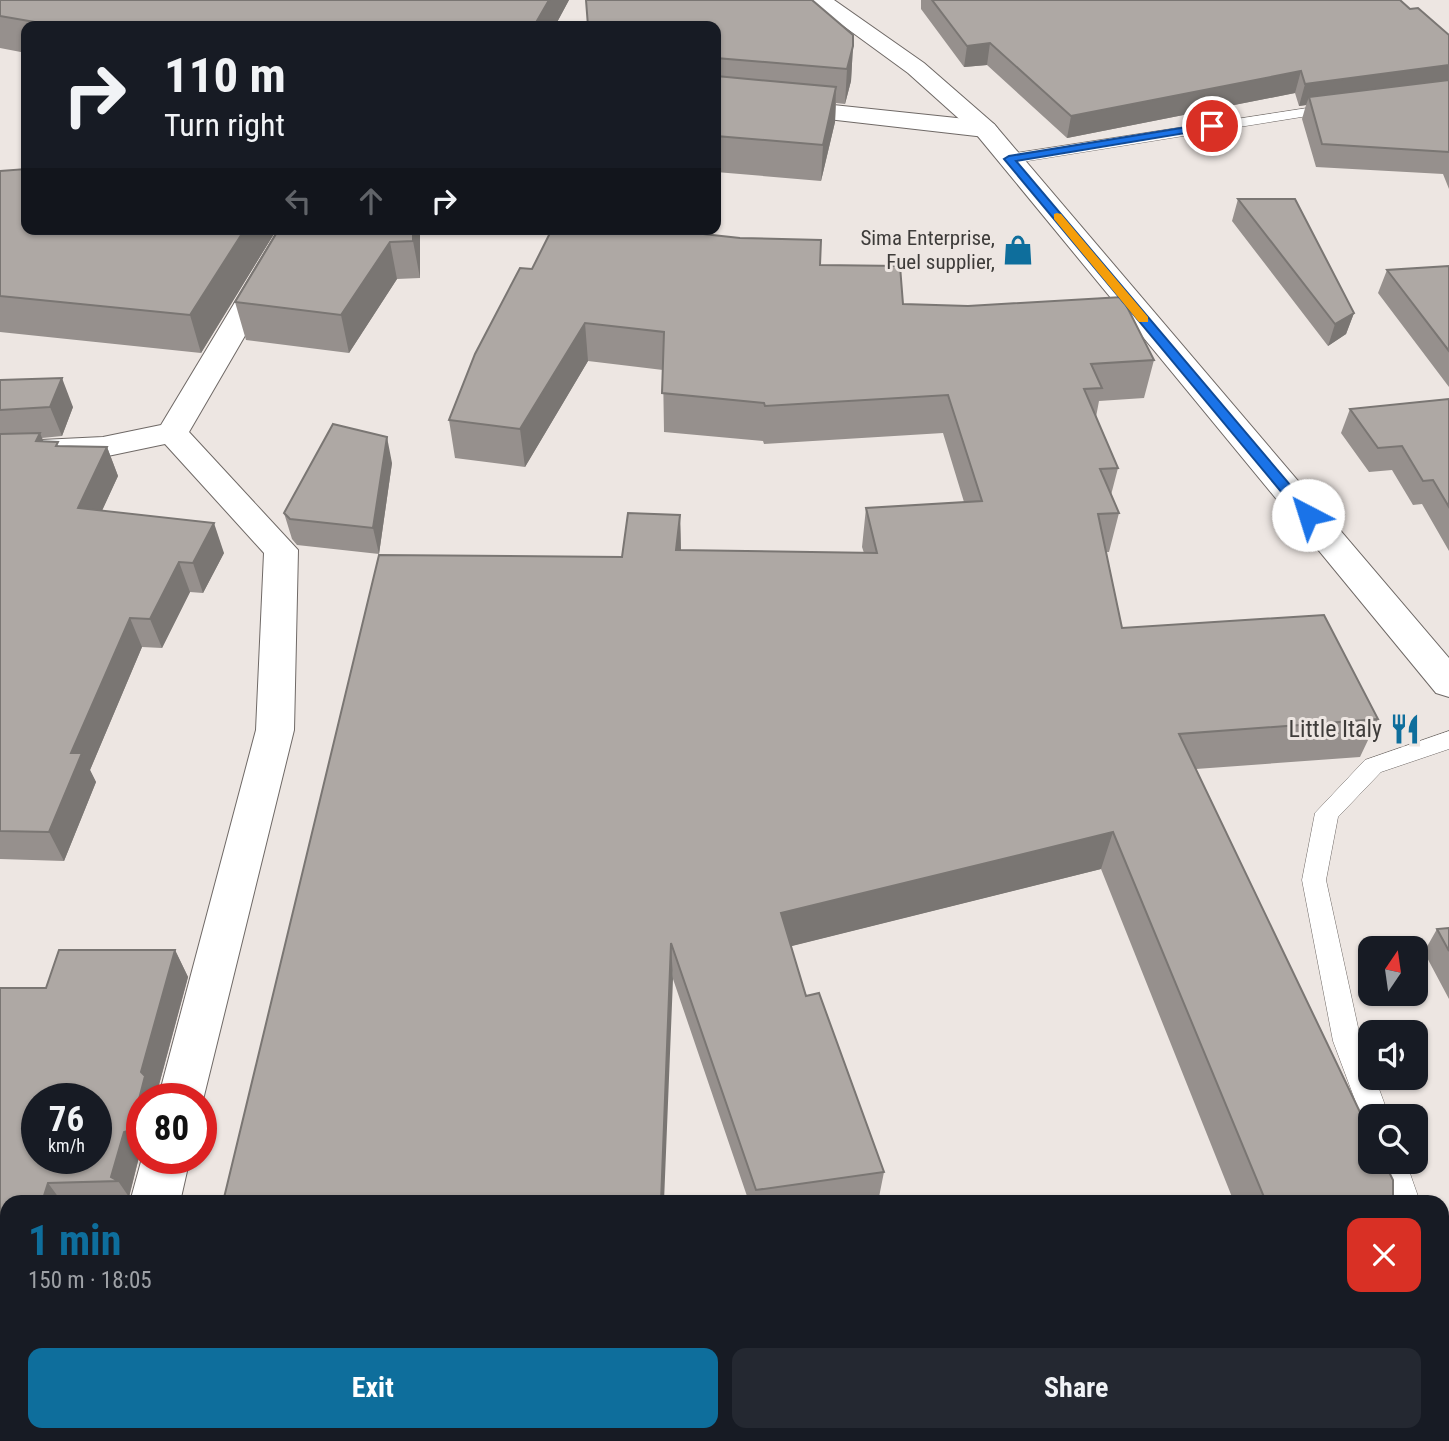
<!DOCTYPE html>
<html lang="en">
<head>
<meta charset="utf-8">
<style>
  body { margin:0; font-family:"Roboto Condensed",sans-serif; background:#242831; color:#f1f3f6; height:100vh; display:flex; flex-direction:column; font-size:26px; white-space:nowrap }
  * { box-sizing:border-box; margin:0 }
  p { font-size:23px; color:#9ea1a6 }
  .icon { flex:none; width:38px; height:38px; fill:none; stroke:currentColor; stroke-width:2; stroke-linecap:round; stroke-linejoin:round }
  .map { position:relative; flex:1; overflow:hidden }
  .panel { position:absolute; left:0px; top:1195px; width:1449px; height:247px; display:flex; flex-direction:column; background:#171b24; border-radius:21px 21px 0 0; box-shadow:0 2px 5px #0004 }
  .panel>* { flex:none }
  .hud { position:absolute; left:21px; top:21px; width:700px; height:214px; border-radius:14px; box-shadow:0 2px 5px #0004; background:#171b24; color:#f1f3f6; overflow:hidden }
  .needle { width:46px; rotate:13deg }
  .tools { position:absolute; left:1358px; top:936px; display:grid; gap:14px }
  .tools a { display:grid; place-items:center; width:70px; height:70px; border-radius:14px; background:#171b24; box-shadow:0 2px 5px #0004; font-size:35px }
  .speed { position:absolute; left:21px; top:1083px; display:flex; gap:14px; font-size:35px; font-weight:700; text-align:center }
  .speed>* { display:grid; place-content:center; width:91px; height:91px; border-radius:50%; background:#171b24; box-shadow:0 2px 5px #0004; line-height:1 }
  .speed small { font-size:18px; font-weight:400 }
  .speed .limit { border:10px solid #d22; background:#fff; color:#111 }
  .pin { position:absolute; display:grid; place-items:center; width:60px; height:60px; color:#fff; margin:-30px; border:4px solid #fff; border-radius:50%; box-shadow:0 2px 7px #0007 }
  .me { position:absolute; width:77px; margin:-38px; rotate:320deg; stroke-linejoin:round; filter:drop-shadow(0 0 5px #0008) }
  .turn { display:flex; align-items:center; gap:24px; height:147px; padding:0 28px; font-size:32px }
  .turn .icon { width:91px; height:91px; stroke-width:2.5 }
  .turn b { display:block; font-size:49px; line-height:60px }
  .lanes { display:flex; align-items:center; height:66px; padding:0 28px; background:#0003; justify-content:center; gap:35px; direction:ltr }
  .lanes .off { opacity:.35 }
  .round { display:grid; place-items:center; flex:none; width:74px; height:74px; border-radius:14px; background:#242831 }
  .headline { display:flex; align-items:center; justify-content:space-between; height:119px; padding:0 28px }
  h1 { font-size:42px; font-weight:700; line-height:52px; color:#0e6e9c }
  .action { display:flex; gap:14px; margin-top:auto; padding:14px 28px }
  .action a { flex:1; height:80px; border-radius:14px; background:#0e6e9c; color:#fff; font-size:28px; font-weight:700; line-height:80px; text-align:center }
  .action a+a { background:#242831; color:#f1f3f6 }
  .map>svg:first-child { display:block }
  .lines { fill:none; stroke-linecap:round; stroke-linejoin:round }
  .service-casing { stroke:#6f6966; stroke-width:1 }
  .minor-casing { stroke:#6f6966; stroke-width:2 }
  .trunk-casing { stroke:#6f6966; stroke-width:2 }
  .service { fill:#fff; fill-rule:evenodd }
  .minor { fill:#fff; fill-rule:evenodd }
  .trunk { fill:#fff; fill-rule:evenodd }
  .wall { fill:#96908d }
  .shaded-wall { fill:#7a7673 }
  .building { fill:#aea8a4; stroke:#7a7673; stroke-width:2; fill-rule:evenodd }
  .route { fill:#1a73e8; stroke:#114b97; stroke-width:2 }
  .slow { fill:#f59e0b }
  .labels { text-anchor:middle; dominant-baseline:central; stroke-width:6; stroke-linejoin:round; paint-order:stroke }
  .far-poi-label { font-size:21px; fill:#3e3c3a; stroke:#ede6e2; text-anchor:end }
  .poi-label { font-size:24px; fill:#3e3c3a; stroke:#ede6e2; text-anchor:end }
</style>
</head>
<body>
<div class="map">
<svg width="1449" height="1441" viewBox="0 0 1449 1441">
  <rect width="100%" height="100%" fill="#ede6e2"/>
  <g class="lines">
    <g class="service-casing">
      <path id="service" d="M 1334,104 L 1341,108 L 1339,111 L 1009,164 L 1001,159 L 1009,154 Z
        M 1449,731 L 1449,749 L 1381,772 L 1338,817 L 1326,880 L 1361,1041 L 1370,1067 L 1370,1078 L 1375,1078 L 1389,1116 L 1370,1116 L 1370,1127 L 1365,1125 L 1361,1116 L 1333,1041 L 1302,880 L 1315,813 L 1365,760 Z
        M 1378,1162 L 1406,1162 L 1420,1202 L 1392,1202 Z"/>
    </g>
    <g class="minor-casing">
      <path id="minor" d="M 716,95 L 758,97 L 985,121 L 994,124 L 998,129 L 994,134 L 985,137 L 758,111 L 716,109 Z
        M 279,229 L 307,229 L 189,432 L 298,550 L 294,730 L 201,1108 L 201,1099 L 158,1099 L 256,730 L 264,553 L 165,444 L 103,457 L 0,462 L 0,442 L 103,437 L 161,425 Z
        M 142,1158 L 190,1158 L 180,1202 L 130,1202 Z
        M 0,1318 L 7,1318 L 7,1370 L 0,1370 Z"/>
    </g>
    <g class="trunk-casing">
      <path id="trunk" d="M 808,0 L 834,0 L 924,63 L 994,124 L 1449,658 L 1449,697 L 1436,693 L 976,134 L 908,73 Z"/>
    </g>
    <use href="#service" class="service"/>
    <use href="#minor" class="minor"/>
    <use href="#trunk" class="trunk"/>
  </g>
  <path class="wall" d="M 0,0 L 569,0 L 555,26 L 26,26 L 26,53 L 0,48 Z
    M 921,0 L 1400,0 L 1410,9 L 1449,35 L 1449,189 L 1443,174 L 1316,167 L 1302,119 L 1306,105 L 1299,106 L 1295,93 L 1067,138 L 987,65 L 964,67 L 921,9 Z
    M 716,26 L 853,46 L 851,81 L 845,104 L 836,103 L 835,122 L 821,181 L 716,172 Z
    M 0,171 L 277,229 L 201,353 L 0,332 Z
    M 1238,199 L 1354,313 L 1346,334 L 1328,346 L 1232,221 Z
    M 420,229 L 420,278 L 397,279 L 349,353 L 246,340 L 235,302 Z
    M 820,265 L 903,304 L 1154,360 L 1144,398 L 1099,401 L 1096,417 L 1118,468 L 1111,495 L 1119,513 L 1109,552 L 1106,552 L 1122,628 L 1378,719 L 1360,757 L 1196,769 L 1393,1201 L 1392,1202 L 1234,1202 L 1101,869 L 791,946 L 806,996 L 884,1172 L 878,1202 L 749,1202 L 673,979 L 622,557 L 680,515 L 681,550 L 864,553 L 862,547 L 866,508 L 964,502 L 943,433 L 764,444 L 763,441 L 664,432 L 663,370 L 588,361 L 525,467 L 455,458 L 449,420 L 532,269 Z
    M 1449,266 L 1449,387 L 1378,293 L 1387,270 Z
    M 0,380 L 73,407 L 62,436 L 42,438 L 43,441 L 60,446 L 107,447 L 118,476 L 102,510 L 224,553 L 203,593 L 190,592 L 162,648 L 142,647 L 90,770 L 96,782 L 64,861 L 0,859 Z
    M 1449,399 L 1449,551 L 1422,504 L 1413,505 L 1392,470 L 1369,472 L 1341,433 L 1350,409 Z
    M 392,463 L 379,554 L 297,545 L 292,539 L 284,513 Z
    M 1449,928 L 1449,999 L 1424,952 L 1437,929 Z
    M 175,950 L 188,977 L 156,1096 L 158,1099 L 142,1099 L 139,1157 L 129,1197 L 132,1202 L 7,1202 L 7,1320 L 2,1316 L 0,1315 L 0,988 L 46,988 Z
    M 1043,1435 L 1442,1435 L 1449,1441 L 1045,1441 Z"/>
  <path class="shaded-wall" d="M 549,0 L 569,0 L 555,26 L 534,26 Z
    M 990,43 L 987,65 L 964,67 L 967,46 Z
    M 853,46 L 851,81 L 845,104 L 847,69 Z
    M 1449,65 L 1449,86 L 1309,97 L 1306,105 L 1299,106 L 1305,84 Z
    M 1301,71 L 1295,93 L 1067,138 L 1071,116 Z
    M 836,87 L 835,122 L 821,181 L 823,145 Z
    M 245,229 L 277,229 L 201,353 L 190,315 Z
    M 413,229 L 420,229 L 420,278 L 413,241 Z
    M 390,242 L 397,279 L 349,353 L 341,315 Z
    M 1354,313 L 1346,334 L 1328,346 L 1335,324 Z
    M 585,323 L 588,361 L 525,467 L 520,429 Z
    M 62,378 L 73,407 L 62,436 L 50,407 Z
    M 40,433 L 52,462 L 36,441 Z
    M 387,437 L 392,463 L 379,554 L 373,528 Z
    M 107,447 L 118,476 L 90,537 L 78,508 Z
    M 680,515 L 681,553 L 676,550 Z
    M 214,523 L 224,553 L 203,593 L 193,563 Z
    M 179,562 L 190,592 L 162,648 L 150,619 Z
    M 130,618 L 142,647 L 90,770 L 96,782 L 64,861 L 49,832 L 71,753 Z
    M 1113,832 L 1101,869 L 780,949 L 781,913 Z
    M 671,943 L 673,979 L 664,1202 L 661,1202 Z
    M 175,950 L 188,977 L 156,1096 L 158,1099 L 142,1099 L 142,1157 L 139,1157 L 129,1197 L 118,1181 L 111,1177 Z
    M 48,1183 L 62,1202 L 42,1202 Z"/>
  <path class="building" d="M 0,0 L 549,0 L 534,26 L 58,26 L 0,16 Z
    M 586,0 L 812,0 L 853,35 L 853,46 L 847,69 L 716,58 L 716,26 L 588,26 Z
    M 932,0 L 1400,0 L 1410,9 L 1418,8 L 1449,35 L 1449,65 L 1305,84 L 1301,71 L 1071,116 L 990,43 L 967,46 Z
    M 716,76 L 836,87 L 823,145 L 716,136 Z
    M 1449,80 L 1449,152 L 1322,144 L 1309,97 Z
    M 26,169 L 26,229 L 245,229 L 190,315 L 0,296 L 0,171 Z
    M 1238,199 L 1295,199 L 1354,313 L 1335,324 Z
    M 279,229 L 413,229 L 413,241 L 390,242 L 341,315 L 235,302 Z
    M 552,229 L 657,229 L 740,238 L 821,240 L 820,265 L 900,266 L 903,304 L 968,306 L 1122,297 L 1154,360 L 1091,364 L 1102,388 L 1084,389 L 1118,468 L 1100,469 L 1119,513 L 1098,514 L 1122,628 L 1324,615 L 1378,719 L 1179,734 L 1370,1133 L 1370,1162 L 1384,1162 L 1393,1180 L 1393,1201 L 1266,1202 L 1113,832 L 781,913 L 806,996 L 819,993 L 884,1172 L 756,1190 L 671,943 L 661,1202 L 223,1202 L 379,555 L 622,557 L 628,513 L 680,515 L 676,550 L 877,553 L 866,508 L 982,501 L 948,395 L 765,406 L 764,403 L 662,393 L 664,332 L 585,323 L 520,429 L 449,420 L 475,354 L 520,268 L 532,269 Z
    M 1449,266 L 1449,351 L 1387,270 Z
    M 62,378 L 50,407 L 0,410 L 0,380 Z
    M 1449,399 L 1449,507 L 1433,480 L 1423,481 L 1402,446 L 1378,448 L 1350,409 Z
    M 333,424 L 387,437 L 373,528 L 290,519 L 284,513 Z
    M 40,433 L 36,441 L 58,442 L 56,446 L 107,447 L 78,508 L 214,523 L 193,563 L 179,562 L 150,619 L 130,618 L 71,753 L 82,753 L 49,832 L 0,831 L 0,434 Z
    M 1449,928 L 1449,951 L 1437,929 Z
    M 59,950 L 175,950 L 141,1072 L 145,1076 L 131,1130 L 124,1132 L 111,1177 L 118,1181 L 48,1183 L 42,1202 L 7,1202 L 7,1300 L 0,1301 L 0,988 L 46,988 ZM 37,1099 L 96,1099 L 96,1158 L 37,1158 Z
    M 1442,1302 L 1449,1302 L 1449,1441 L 1062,1441 L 1060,1435 L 1442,1435 Z
    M 43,1435 L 628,1435 L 654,1441 L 41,1441 Z
    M 764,1435 L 853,1435 L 857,1436 L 857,1435 L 889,1435 L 915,1441 L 763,1441 Z
    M 0,1438 L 38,1441 L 0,1441 Z"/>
  <path class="route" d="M 1212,123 L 1216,124 L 1216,128 L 1016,161 L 1313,512 L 1313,518 L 1303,518 L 1004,159 L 1009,156 Z"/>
  <path class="slow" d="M 1057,213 L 1061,214 L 1148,317 L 1148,322 L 1139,322 L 1054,219 L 1054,214 Z"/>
  <defs>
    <g id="shop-bare" transform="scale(2.415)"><path d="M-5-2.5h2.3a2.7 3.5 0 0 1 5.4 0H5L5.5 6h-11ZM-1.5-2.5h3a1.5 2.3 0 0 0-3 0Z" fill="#0e6e9c" stroke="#ede6e2" stroke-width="2.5" paint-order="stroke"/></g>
    <g id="restaurant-bare" transform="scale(2.415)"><path d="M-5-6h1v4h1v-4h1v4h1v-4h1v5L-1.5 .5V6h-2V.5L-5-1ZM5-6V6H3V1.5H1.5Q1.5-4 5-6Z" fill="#0e6e9c" stroke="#ede6e2" stroke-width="2.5" paint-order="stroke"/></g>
  </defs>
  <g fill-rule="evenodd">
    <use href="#shop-bare" x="1018" y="250"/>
    <use href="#restaurant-bare" x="1405" y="729"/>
  </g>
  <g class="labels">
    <g class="far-poi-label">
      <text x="995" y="238">Sima Enterprise,<tspan x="995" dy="24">Fuel supplier,</tspan></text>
    </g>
    <g class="poi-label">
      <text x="1382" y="729">Little Italy</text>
    </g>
  </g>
</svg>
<div class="tools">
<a><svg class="needle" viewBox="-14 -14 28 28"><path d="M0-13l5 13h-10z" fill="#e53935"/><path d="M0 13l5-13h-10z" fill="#9ea1a6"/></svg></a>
<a><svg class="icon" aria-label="sound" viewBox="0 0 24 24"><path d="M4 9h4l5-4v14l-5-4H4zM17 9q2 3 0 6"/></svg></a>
<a><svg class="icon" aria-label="search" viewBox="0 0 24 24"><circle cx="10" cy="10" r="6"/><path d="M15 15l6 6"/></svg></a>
</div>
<div class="speed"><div>76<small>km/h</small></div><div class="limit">80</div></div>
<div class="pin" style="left:1212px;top:126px;background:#d93025"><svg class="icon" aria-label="arrive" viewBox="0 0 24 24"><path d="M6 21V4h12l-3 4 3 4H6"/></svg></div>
<svg class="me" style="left:1308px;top:515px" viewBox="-20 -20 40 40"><circle r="19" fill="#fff"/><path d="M0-13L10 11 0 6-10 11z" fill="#1a73e8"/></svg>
<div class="hud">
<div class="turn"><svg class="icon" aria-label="right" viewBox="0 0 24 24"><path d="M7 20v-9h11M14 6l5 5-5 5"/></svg><div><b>110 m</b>Turn right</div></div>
<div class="lanes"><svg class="icon off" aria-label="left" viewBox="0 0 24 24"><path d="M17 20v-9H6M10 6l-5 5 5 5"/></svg><svg class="icon off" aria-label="ahead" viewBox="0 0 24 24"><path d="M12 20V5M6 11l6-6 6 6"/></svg><svg class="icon" aria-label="right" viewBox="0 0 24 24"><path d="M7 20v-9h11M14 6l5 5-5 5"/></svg></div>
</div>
<section class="panel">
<div class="headline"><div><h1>1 min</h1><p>150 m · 18:05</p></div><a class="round" style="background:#d93025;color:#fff"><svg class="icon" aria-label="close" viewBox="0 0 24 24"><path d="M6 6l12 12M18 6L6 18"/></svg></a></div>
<div class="action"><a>Exit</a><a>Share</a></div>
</section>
</div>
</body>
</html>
